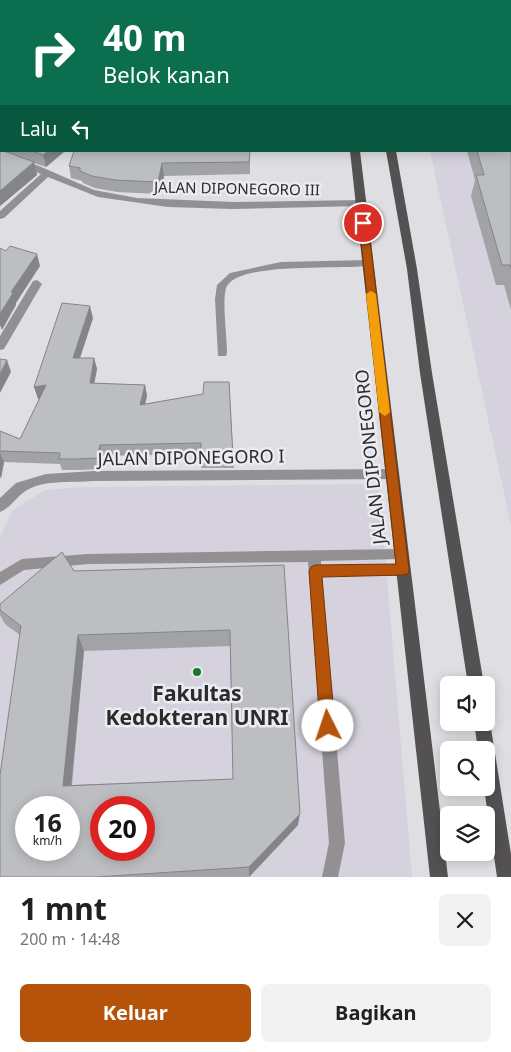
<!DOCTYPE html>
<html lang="id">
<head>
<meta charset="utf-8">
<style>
  body { margin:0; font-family:"Noto Sans",sans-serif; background:#f2f2f2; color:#202124; height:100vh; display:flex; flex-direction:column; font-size:19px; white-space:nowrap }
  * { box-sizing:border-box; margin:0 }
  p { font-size:16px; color:#757577 }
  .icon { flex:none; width:28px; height:28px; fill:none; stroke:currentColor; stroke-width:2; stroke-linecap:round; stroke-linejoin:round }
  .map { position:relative; height:877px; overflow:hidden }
  .side { display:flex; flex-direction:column; background:#fff; flex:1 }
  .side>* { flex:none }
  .guide { position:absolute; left:0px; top:0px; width:511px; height:152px; box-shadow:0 2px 12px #0003; background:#0b6e4f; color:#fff; overflow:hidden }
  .controls { position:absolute; left:440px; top:676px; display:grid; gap:10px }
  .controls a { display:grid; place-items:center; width:55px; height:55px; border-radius:8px; background:#fff; box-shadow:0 2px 12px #0003; font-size:25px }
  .speed { position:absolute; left:15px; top:796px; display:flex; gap:10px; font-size:25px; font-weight:700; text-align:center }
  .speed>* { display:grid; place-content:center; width:65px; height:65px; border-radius:50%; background:#fff; box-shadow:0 2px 12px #0003; line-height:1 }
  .speed small { font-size:12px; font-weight:400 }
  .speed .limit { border:8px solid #d22; background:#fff; color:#111 }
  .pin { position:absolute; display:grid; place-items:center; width:42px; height:42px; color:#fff; margin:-21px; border:2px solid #fff; border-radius:50%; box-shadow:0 1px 5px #0007 }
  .me { position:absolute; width:55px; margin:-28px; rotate:356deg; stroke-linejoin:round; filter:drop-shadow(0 0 4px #0008) }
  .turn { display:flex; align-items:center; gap:18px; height:105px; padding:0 20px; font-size:22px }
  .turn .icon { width:65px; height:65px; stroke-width:2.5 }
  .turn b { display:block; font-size:35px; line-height:42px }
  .then { display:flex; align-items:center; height:48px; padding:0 20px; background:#0003; gap:10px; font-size:19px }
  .round { display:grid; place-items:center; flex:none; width:52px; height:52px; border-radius:8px; background:#f2f2f2 }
  .headline { display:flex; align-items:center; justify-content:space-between; height:85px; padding:0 20px }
  h1 { font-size:30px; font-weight:700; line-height:38px }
  .cta { display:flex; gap:10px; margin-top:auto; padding:10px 20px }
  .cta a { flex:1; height:58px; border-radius:8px; background:#b45309; color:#fff; font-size:20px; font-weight:700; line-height:58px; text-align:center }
  .cta a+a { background:#f2f2f2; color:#202124 }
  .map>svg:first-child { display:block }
  .built { fill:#d5d1dd; fill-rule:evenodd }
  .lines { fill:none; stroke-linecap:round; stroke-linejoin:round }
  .lane { fill:#929092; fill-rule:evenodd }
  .street { fill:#929092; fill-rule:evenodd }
  .primary { fill:#545153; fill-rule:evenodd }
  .wall { fill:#a2a3a7; fill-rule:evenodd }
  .shaded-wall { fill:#848588 }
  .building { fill:#bcbec2; stroke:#848588; fill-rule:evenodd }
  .route { fill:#b45309; stroke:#753606 }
  .slow { fill:#f59e0b }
  .poi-dot { fill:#197727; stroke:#ecebf0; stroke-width:2 }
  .labels { text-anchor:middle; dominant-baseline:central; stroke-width:5; stroke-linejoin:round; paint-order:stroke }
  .far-street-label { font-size:15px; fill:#2b2a2c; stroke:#ecebf0 }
  .street-label { font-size:18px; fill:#2b2a2c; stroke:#ecebf0 }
  .near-poi-label { font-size:21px; font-weight:bold; fill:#2b2a2c; stroke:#ecebf0 }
</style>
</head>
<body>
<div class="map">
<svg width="511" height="877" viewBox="0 0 511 877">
  <rect width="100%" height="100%" fill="#dfdee3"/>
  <path class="built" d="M 398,0 L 511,0 L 511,525 L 430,151 L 510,151 L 510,1 Z
    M 379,484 L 412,877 L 0,877 L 0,537 L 12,511 L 45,490 L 84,487 ZM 26,808 L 69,808 L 69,850 L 26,850 ZM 101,808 L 144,808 L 144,850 L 101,850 Z"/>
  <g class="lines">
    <path class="lane" d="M 368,260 L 371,261 L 371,265 C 346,271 237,260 226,288 C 222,301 227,337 227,353 L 226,356 L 218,356 L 215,299 L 217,285 L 230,273 L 281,262 Z
      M 401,549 L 405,550 L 407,554 L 405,558 L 401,559 L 321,561 L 321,565 L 403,564 L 407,566 L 409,570 L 407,574 L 403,576 L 322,576 L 345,843 L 338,877 L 322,877 L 329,843 L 308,562 L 88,564 L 24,570 L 0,585 L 0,572 L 22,559 L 88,554 Z"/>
    <path class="street" d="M 0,153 L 39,166 L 94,190 L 137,198 L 233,202 L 361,200 L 366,203 L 361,206 L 233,209 L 168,207 L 98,197 L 48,177 L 4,218 L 0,219 L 0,211 L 41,174 L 0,159 Z
      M 37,280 L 42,284 L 4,349 L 0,350 L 0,336 L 33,281 Z
      M 392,469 L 397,470 L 398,474 L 397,478 L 392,479 L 94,481 C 73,483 42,479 24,492 C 16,498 10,508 0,512 L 0,498 L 16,483 L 46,474 L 94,471 Z"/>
    <path class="primary" d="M 333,0 L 341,0 L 342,1 L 334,1 Z
      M 361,0 L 369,0 L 370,1 L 362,1 Z
      M 350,151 L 360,151 L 448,877 L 430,877 Z
      M 386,151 L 396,151 L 417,269 L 432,373 L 484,685 L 468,685 L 420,373 L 407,269 Z
      M 486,716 L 490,722 L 511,854 L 511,877 L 497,877 L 484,788 L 486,788 L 486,750 L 478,750 L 474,722 L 486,722 Z"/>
  </g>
  <path class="wall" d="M 0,0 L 1,1 L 1,86 L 0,86 Z
    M 511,37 L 511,310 L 504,285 L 496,285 L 471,196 L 475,180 L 467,151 L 510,151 Z
    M 1,124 L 1,151 L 65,151 L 46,167 L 34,163 L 37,175 L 0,206 L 0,125 Z
    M 250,151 L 250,174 L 164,176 L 160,194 L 117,192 L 95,188 L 83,183 L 82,181 L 71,178 L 69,166 Z
    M 93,318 L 80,358 L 94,358 L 97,369 L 94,383 L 145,385 L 147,396 L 145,404 L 203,394 L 229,382 L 234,468 L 201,468 L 200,454 L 102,456 L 100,469 L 80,470 L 62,470 L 60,464 L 4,462 L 1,478 L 0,478 L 0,431 L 20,439 L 39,399 L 38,399 Z
    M 284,565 L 298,825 L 249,877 L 0,877 L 20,635 L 5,624 L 0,615 L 0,604 L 74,571 ZM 230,646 L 233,779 L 72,785 L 84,651 Z"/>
  <path class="shaded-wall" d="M 48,151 L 65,151 L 46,167 L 43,155 Z
    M 34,162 L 37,175 L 0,206 L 0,191 Z
    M 162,163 L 164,176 L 160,194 L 158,182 Z
    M 37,254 L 40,266 L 16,303 L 16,305 L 2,330 L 0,325 L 0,314 L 11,292 Z
    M 90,306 L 93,318 L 76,370 L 73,358 Z
    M 94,358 L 97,369 L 92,395 L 90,383 Z
    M 7,360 L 11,372 L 0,393 L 0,374 Z
    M 46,385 L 49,397 L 38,399 L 34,387 Z
    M 145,385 L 147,396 L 142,417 L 140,405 Z
    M 100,445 L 102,456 L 100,469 L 97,458 Z
    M 0,453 L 4,462 L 1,478 L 0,475 Z
    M 78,635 L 84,651 L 70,798 L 63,786 Z
    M 300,814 L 298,825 L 249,877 L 249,867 Z"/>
  <path class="building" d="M 0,0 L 290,0 L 291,1 L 1,1 L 1,74 L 0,74 Z
    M 420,0 L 478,0 L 478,1 L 420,1 Z
    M 510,37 L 511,37 L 511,268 L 510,265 L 502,265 L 476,175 L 484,175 L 477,151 L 510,151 Z
    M 1,124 L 1,141 L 0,141 L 0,125 Z
    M 0,150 L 1,151 L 4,151 L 34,162 L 0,191 Z
    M 33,151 L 48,151 L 43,155 Z
    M 74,151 L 250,151 L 249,162 L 162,163 L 158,182 L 115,180 L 92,176 L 80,171 L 80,168 L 69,166 Z
    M 10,246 L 37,254 L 11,292 L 13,293 L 0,314 L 0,248 L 6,251 Z
    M 62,303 L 90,306 L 73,358 L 94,358 L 90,383 L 145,385 L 140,405 L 203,394 L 204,382 L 229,382 L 233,457 L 200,457 L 201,443 L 100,445 L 97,458 L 77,459 L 59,459 L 60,453 L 0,451 L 0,431 L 20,439 L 46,385 L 34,387 Z
    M 0,359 L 7,360 L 0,374 Z
    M 62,552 L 74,571 L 284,565 L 300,814 L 249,867 L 96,877 L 0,877 L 0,775 L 21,626 L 0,610 L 0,604 ZM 230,630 L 233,779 L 63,786 L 78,635 ZM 26,808 L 69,808 L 69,850 L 26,850 ZM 101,808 L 144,808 L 144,850 L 101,850 Z"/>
  <path class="route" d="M 363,220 L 368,223 L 409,570 L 408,574 L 403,575 L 322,577 L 335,726 L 333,731 L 328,734 L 322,731 L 320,726 L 309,571 L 311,567 L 315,565 L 396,564 L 359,223 Z"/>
  <path class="slow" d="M 371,291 L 376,294 L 390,412 L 385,416 L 379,412 L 366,294 Z"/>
  <circle class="poi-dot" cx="197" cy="672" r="5"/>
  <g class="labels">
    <g class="far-street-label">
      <text transform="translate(237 188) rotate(1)">JALAN DIPONEGORO III</text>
    </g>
    <g class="street-label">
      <text transform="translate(191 457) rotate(-1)">JALAN DIPONEGORO I</text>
      <text transform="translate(370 457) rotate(-96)">JALAN DIPONEGORO</text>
    </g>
    <g class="near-poi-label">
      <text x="197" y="693">Fakultas<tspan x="197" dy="24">Kedokteran UNRI</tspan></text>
    </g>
  </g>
</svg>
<div class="controls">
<a><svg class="icon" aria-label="sound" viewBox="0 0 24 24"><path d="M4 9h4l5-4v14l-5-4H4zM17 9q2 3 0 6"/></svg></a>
<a><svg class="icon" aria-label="search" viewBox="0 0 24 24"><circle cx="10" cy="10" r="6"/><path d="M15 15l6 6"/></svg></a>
<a><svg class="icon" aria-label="layers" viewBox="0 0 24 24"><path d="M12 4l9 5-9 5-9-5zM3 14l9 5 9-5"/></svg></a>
</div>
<div class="speed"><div>16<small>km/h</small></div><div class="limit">20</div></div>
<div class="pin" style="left:363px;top:223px;background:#d93025"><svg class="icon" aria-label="arrive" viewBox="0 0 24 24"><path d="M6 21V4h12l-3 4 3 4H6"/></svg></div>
<svg class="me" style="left:328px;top:726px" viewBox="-20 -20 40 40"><circle r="19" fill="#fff"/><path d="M0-13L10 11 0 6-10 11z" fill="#b45309"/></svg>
<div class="guide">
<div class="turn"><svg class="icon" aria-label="right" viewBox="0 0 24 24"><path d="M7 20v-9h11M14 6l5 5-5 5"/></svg><div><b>40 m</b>Belok kanan</div></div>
<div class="then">Lalu<svg class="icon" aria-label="left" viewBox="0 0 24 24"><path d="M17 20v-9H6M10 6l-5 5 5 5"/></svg></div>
</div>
</div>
<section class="side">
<div class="headline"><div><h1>1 mnt</h1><p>200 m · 14:48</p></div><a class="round"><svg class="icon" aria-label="close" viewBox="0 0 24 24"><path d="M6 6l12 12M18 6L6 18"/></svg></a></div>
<div class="cta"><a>Keluar</a><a>Bagikan</a></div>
</section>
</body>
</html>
